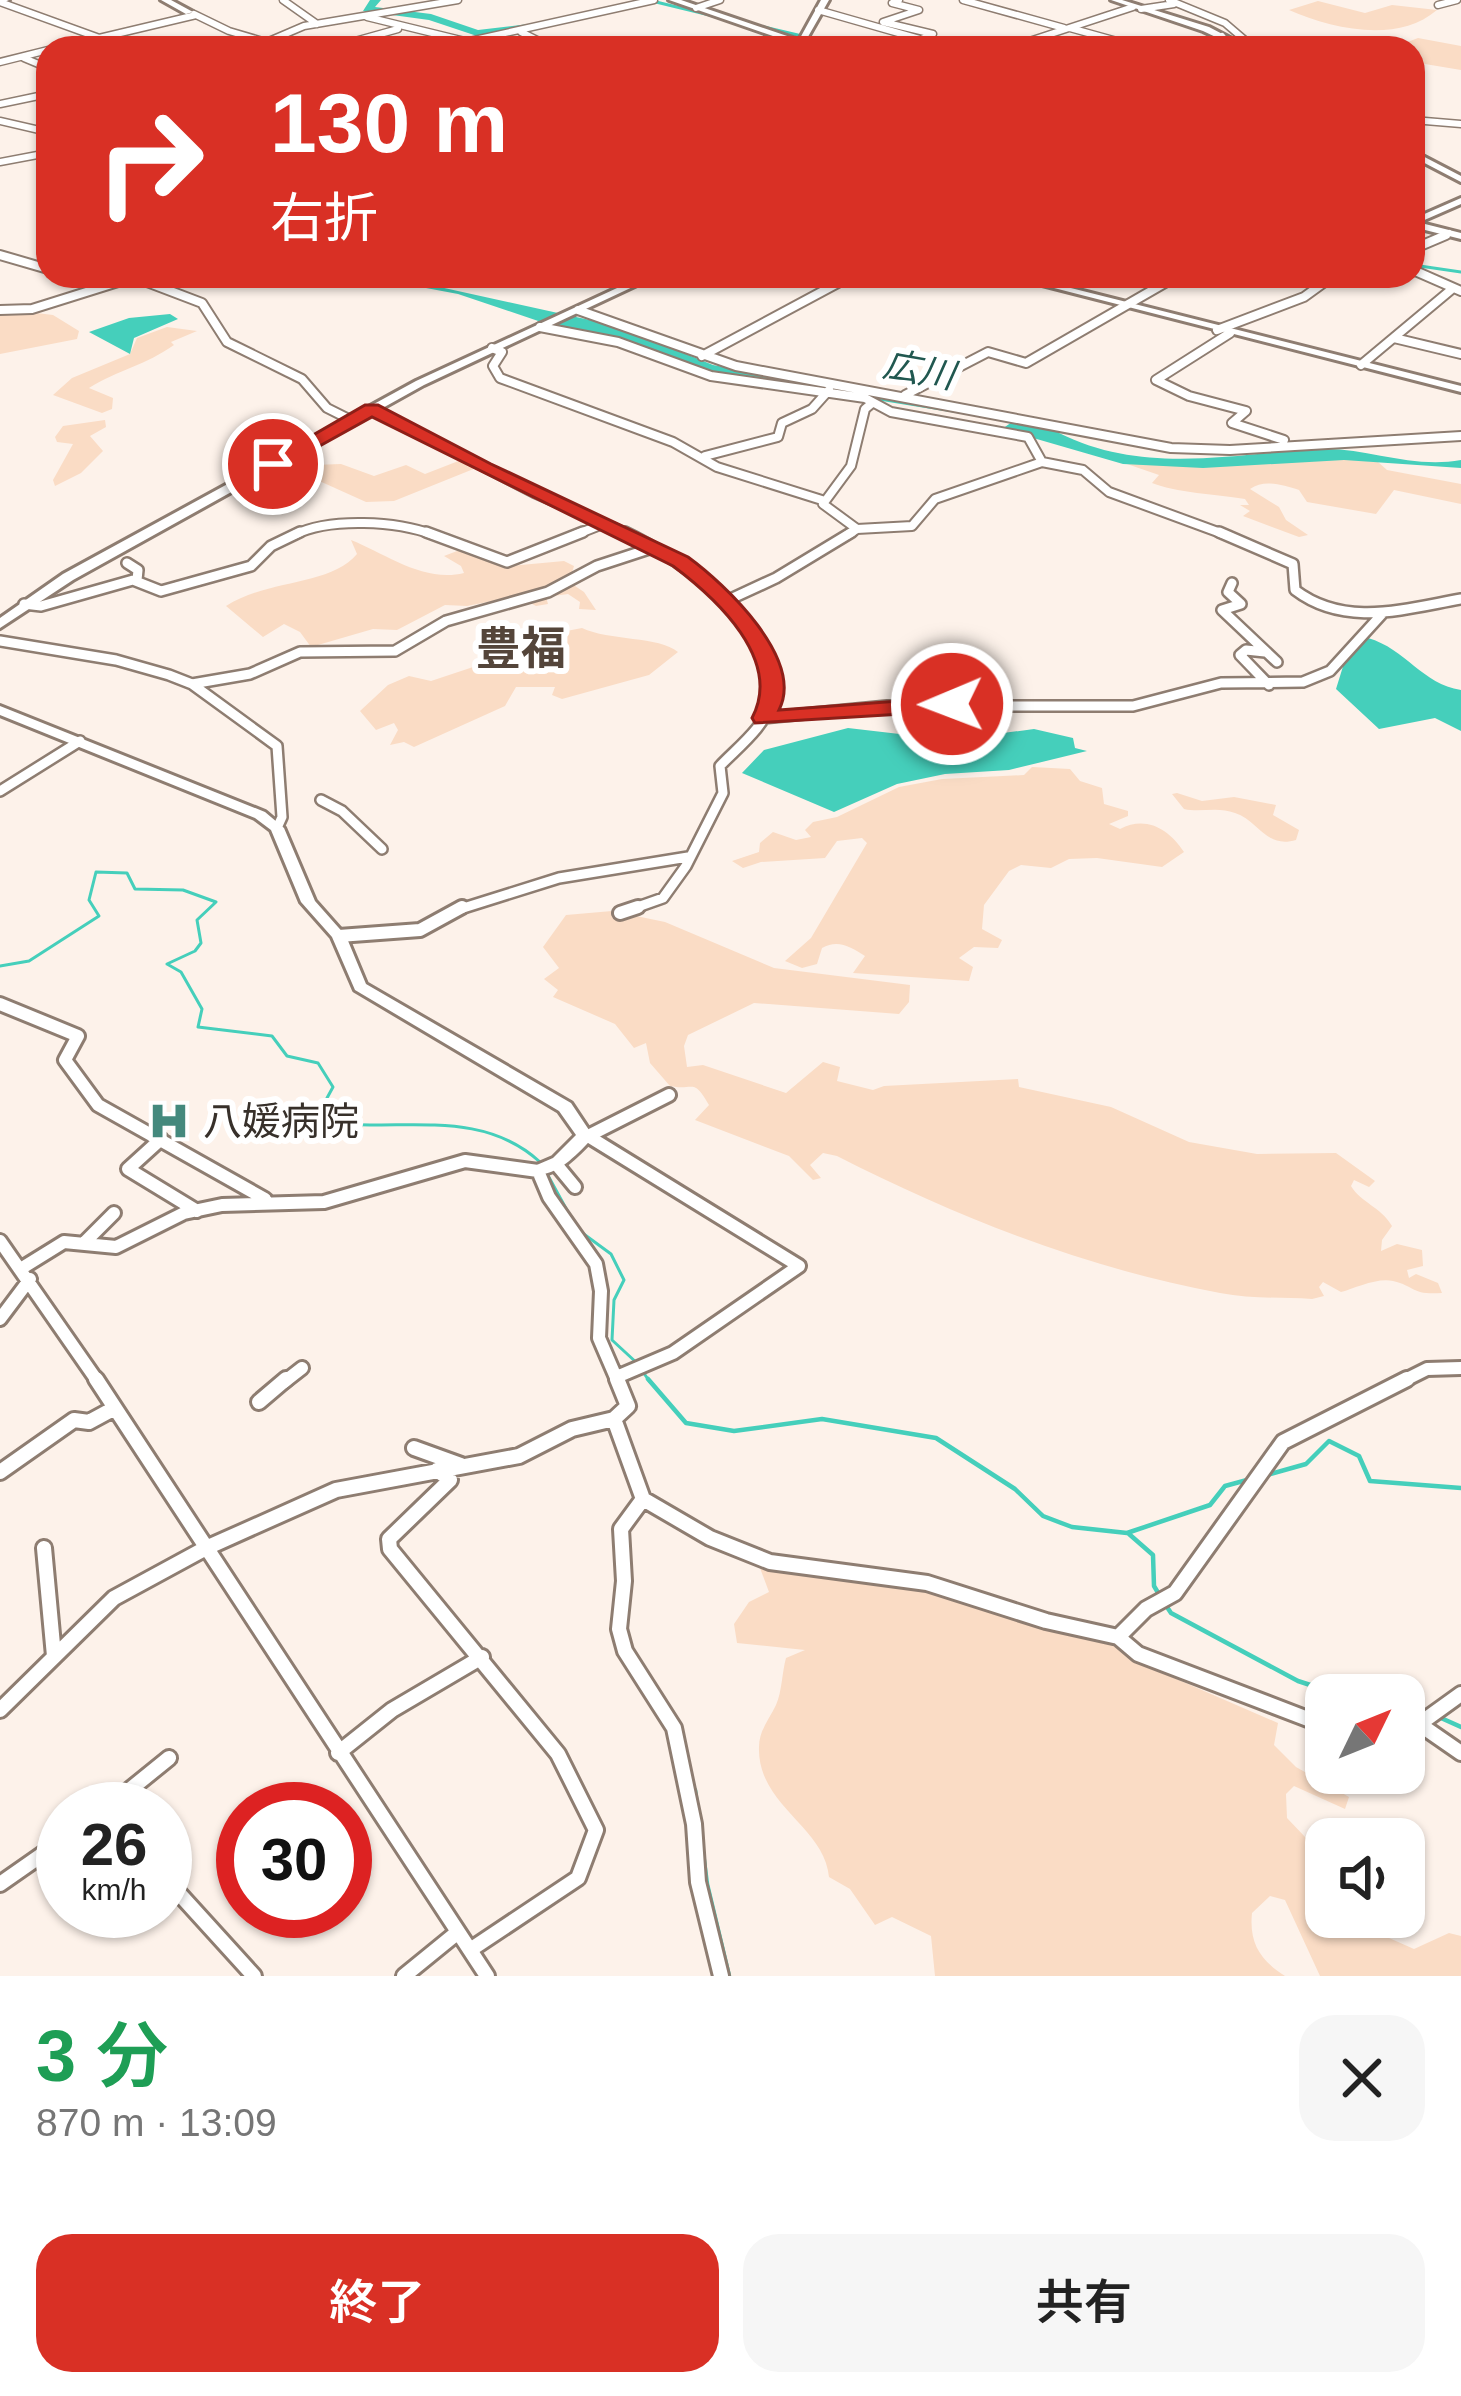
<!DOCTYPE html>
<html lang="ja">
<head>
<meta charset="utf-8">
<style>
  body { margin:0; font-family:Helvetica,"Noto Sans JP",sans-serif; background:#f6f6f6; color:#222; height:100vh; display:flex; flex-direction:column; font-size:45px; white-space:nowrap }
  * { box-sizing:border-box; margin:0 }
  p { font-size:39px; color:#767676 }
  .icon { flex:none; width:66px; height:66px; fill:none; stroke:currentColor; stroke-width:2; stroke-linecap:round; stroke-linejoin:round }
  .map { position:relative; height:1976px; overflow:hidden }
  .side { display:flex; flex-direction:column; background:#fff; flex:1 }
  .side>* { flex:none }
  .hud { position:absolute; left:36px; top:36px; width:1389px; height:252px; border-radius:36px; box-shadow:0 3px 9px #0004; background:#d93025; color:#fff; overflow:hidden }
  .needle { width:78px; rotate:47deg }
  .controls { position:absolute; left:1305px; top:1674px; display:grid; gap:24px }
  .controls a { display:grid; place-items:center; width:120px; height:120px; border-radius:24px; background:#fff; box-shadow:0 3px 9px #0004; font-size:60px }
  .speed { position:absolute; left:36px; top:1782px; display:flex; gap:24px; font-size:60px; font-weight:700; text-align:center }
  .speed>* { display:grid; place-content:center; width:156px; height:156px; border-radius:50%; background:#fff; box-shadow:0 3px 9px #0004; line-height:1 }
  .speed small { font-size:30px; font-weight:400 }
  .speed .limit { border:18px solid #d22; background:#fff; color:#111 }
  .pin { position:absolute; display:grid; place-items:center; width:102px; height:102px; color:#fff; margin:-51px; border:6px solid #fff; border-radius:50%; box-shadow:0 3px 12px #0007 }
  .me { position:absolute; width:132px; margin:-66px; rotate:269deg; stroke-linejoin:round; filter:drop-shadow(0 0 9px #0008) }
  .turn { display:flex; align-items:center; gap:42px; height:252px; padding:0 36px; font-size:54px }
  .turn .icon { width:156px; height:156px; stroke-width:2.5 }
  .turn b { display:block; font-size:84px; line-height:102px }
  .round { display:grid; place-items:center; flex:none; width:126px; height:126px; border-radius:36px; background:#f6f6f6 }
  .head { display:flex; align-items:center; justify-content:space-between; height:204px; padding:0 36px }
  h1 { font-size:72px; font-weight:600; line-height:90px; color:#1e9e55 }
  .primary-button { display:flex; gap:24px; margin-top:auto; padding:24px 36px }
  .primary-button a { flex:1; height:138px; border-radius:36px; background:#d93025; color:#fff; font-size:48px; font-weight:600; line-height:138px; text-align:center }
  .primary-button a+a { background:#f6f6f6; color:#222 }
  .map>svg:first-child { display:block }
  .green { fill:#fadcc5 }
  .water { fill:#45cfbb }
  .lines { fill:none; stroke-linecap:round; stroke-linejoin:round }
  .stream-far1 { stroke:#45cfbb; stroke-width:3 }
  .stream { stroke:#45cfbb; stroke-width:4.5 }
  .river { fill:#45cfbb; fill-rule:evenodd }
  .street-far4-casing { stroke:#8e7d71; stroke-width:9 }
  .street-far3-casing { stroke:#8e7d71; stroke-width:12 }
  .street-far2-casing { stroke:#8e7d71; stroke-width:14 }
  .street-far1-casing { stroke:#8e7d71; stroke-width:18 }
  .street-casing { stroke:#8e7d71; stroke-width:20 }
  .secondary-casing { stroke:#8e7d71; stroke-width:6 }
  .primary-casing { stroke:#8e7d71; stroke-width:6 }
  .street-far4 { stroke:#fff; stroke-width:6 }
  .street-far3 { stroke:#fff; stroke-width:8 }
  .street-far2 { stroke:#fff; stroke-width:9 }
  .street-far1 { stroke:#fff; stroke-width:12 }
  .street { stroke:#fff; stroke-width:14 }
  .secondary { fill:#fff; fill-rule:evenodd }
  .primary { fill:#fff; fill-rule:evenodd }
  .route { fill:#d93025; stroke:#8d1f18; stroke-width:3 }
  .labels { text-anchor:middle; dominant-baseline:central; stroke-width:12; stroke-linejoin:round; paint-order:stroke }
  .far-water-label { font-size:36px; font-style:italic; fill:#215850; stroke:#fff }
  .poi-label { font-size:39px; fill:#37302a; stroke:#fff; text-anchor:start }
  .quarter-label { font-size:45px; font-weight:bold; fill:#54453a; stroke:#fff }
</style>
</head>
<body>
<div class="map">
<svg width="1461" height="1976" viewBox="0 0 1461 1976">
  <rect width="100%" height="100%" fill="#fdf2ea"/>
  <path class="green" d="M 1318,1 L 1365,13 L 1392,5 L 1437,10 C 1397,44 1333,29 1289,10 Z
    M 1418,38 L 1461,46 L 1461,70 L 1413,62 L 1413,48 L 1392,48 Z
    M 12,310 L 53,315 L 79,331 L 77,339 L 0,354 L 0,312 Z
    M 167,327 L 197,331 L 171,342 L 174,345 C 146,365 118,370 89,388 L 113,398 L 112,409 L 102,413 L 53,395 L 72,378 L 130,354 L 137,338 Z
    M 105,420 L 106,427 L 90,436 L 103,451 L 81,473 L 55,486 L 53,480 L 73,444 L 57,442 L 55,437 L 63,426 Z
    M 1307,456 L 1378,462 L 1387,470 L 1461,484 L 1461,504 L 1394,490 L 1376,514 L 1307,502 L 1299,490 C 1283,485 1264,479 1250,489 L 1279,507 L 1286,520 L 1308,535 L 1299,537 L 1243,516 L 1250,511 L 1240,505 L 1249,505 L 1245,499 C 1220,495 1173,492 1152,483 L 1159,475 L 1127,464 Z
    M 461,460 L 476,468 L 394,501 L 366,502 L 286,466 L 341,464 L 374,476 L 406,465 L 425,474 Z
    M 351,540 C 386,554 424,583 464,573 L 461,566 L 444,556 L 465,548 L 510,566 L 564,561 L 574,566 L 569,582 L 584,592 L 596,610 L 579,609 L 580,602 L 568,594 L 546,597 L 548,604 L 536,606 L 517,596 L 467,606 L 445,605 L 397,630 L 373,629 L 311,647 L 300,632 L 284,624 L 263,637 L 226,606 C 268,579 330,586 357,554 Z
    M 582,628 C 609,641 659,636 678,652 L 649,675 L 562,699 L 552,695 L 555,687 L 516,687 L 505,706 L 414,747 L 404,742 L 390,745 L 398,730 L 394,723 L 376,730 L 360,711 L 388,685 L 409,676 L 431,681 L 518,652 L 536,637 Z
    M 1032,767 L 1070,769 L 1080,781 L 1102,788 L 1104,804 L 1128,811 L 1128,816 L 1109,824 L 1120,829 C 1146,815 1169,829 1184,852 L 1162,867 L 1097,858 L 1069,859 L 1051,868 L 1021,865 L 1009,871 L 984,905 L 982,929 L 1002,940 L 998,948 L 974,947 L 959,958 L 973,967 L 969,981 L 853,973 L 865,956 C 851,947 838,939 822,948 L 817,964 L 802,968 L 785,961 L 811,938 L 867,843 L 862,838 L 837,841 L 825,858 L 761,862 L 743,868 L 732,861 L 759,852 L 760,843 L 773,832 L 796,840 L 811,837 L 805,830 L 813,822 L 837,817 L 899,787 L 942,779 L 1024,775 Z
    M 1177,793 L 1202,801 L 1234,797 L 1276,805 L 1273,815 L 1299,830 L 1296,840 C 1266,849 1259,821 1235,813 C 1217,806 1201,813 1184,809 L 1172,794 Z
    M 612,911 L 665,922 L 774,968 L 910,985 L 909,1002 L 899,1014 L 754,1003 L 688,1035 L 684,1046 L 687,1067 L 703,1065 L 786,1093 L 823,1062 L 840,1067 L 837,1081 L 873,1090 L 884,1086 L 1018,1079 L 1019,1087 L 1111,1107 L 1189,1142 L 1257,1154 L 1336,1153 L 1375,1181 L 1369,1187 L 1354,1180 L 1351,1186 C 1361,1203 1380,1206 1392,1226 L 1382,1240 L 1381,1251 L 1397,1244 L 1422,1250 L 1423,1266 L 1407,1270 L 1409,1278 L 1416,1274 L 1438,1283 L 1442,1293 C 1411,1295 1417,1287 1393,1281 C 1378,1277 1355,1288 1341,1292 L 1323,1282 L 1319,1287 L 1324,1296 L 1312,1299 C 1282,1297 1250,1299 1220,1293 C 1085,1268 959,1218 837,1156 L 823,1153 L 810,1165 L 821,1178 L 813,1180 L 789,1156 L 695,1120 L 709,1105 C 693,1077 694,1091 670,1086 L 650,1063 L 646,1043 L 634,1048 L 615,1024 L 553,997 L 558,990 L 544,979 L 559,968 L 543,947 L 566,915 Z
    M 760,1568 L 934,1591 L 1111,1643 L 1135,1661 L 1278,1723 L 1274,1745 L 1296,1767 L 1349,1797 L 1345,1809 L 1294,1786 L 1286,1794 L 1287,1818 L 1326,1859 L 1326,1917 L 1372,1917 L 1380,1934 L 1414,1949 L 1449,1933 L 1461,1936 L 1461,1976 L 1320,1976 L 1285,1900 L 1270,1896 L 1252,1913 C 1249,1943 1260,1960 1285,1976 L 935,1976 L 931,1936 L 892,1917 L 875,1925 L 850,1889 L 829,1877 C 825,1827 757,1805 759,1747 C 759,1730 770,1718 776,1705 C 782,1692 782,1672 786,1658 L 805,1650 L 737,1643 L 734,1624 L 749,1602 L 769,1592 Z"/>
  <path class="water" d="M 362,276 L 408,280 L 617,326 L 713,365 L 1044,426 L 1074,434 L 1059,433 C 1145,476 1233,453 1323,449 C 1369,448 1412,469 1461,460 L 1461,468 L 1344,460 L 1203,468 L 1123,464 L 1002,429 L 1012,422 L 721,375 L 619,337 L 550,325 L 458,294 Z
    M 170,314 L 178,319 L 134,338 L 130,354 L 89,332 L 129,318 Z
    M 1368,638 C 1406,649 1422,684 1461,690 L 1461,731 L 1435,718 L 1379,729 L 1336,689 L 1345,660 Z
    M 848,728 L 951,740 L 1034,729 L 1073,738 L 1075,748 L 1087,751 L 1009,770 L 945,774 L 897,784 L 834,812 L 742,773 L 764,750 Z"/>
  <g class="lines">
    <path class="stream-far1" d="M 656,2 L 722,18
      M 755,25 L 853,48
      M 1413,265 L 1461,272
      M 0,966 L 29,961 L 99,916 L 89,900 L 96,872 L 127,873 L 135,889 L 183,890 L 216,902 L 197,920 L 201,943 L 195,951 L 167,964 L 181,972 L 202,1009 L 198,1027 L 272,1036 L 287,1056 L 318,1063 L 333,1087 L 327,1098 L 344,1124 C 414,1129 484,1111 540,1162
      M 545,1170 L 575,1225
      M 581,1232 L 611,1254 L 624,1280 L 614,1300 L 612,1340 L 638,1364
      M 643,1372 L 650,1382"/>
    <path class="stream" d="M 648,1379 L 686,1423 L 734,1431 L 822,1419 L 936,1438 L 1015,1489 L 1043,1516 L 1072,1527 L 1127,1533 L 1210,1505 L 1225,1486 L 1247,1480
      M 1267,1475 L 1306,1464 L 1329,1441 L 1359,1456 L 1370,1481 L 1461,1488
      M 1129,1534 L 1153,1555 L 1154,1586 L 1160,1596
      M 1165,1604 L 1171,1613 L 1298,1681 L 1341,1695
      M 1404,1706 L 1427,1711
      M 1441,1718 L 1461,1727
      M 695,1790 L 707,1884 L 729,1976"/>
    <path class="river" d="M 370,0 L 381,0 L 375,7 L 431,14 L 478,30 L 529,24 L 534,27 L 477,36 L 429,20 L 363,11 Z"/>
    <g class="street-far4-casing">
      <path id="street-far4" d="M 283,0 L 317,24
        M 899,0 L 892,3 L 919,10 L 883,22 L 933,34 L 919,40
        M 963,0 L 1064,28
        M 1169,0 L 1225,23 L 1246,41 L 1239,44
        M 0,2 L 127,48
        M 1438,5 L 1457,0
        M 696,8 L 720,0
        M 1141,9 L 1174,4
        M 818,10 L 951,48
        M 194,14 L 229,31 L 286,48
        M 367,17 L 465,41
        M 1070,28 L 1142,48
        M 521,32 L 553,48
        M 269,41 L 304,26 L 458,0
        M 57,48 L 196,15
        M 330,48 L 398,29
        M 438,48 L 654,0
        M 887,48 L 896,45
        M 1008,48 L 1133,7
        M 1209,48 L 1222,36
        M 24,58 L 48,68
        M 0,62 L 48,50
        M 0,104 L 48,94
        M 1413,120 L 1461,124
        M 0,121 L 48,132
        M 0,162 L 48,153
        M 1439,238 L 1449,233"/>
    </g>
    <g class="street-far3-casing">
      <path id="street-far3" d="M 1413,249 L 1446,235
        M 0,255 L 48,269
        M 1413,270 L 1461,291
        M 131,276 L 202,303 L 227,342 L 302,379 L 327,408 L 351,420
        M 547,276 L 568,282
        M 0,310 L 32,309 L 134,277
        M 578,310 L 736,366 L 1171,448 L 1230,450 L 1461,436
        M 540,327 L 618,342 L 711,376 L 865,398 L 891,412 L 1028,437 L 1042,462
        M 1217,330 L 1304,297 L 1333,276
        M 1230,333 L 1156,380 L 1189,396 L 1246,411 L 1232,423 L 1284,440
        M 1394,338 L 1461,354
        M 492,348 L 502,352 L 493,366 L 500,378 L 673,442 L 717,467 L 825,501
        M 702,356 L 851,276
        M 1361,365 L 1452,289
        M 905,395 L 988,352 L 1026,363 L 1177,276
        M 871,404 L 865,409 L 851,466 L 823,504 L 857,529 L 912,526 L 935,499 L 1042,462 L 1083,470 L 1109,492 L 1226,535
        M 372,409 L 534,493 L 631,535
        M 705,456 L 778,437 L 782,423 L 812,409 L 829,390
        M 294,535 C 330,517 397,521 434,535
        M 575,535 L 603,524
        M 847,535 L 857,529"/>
    </g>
    <g class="street-far2-casing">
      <path id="street-far2" d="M 426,532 L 507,562 L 583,532
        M 625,532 C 674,555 791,633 772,700 C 765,727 738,747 720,766 L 723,793 L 686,866 L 663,898 L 629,910
        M 1219,532 L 1293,564 L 1295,590 C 1345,628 1404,609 1461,599
        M 127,563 L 138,570 L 137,580
        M 1232,583 L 1228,592 L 1241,604 L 1222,610 L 1277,662
        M 724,602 L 776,578 L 852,532
        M 24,604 L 41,606 L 133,580 L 161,591 L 251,566 L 271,546 L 300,532
        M 0,641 L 116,660 L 169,675 L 192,684 L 277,746 L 282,817 L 277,828
        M 1265,652 L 1246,650 L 1240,655 L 1269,685
        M 192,684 L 250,674 L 300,652 L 395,651 L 446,621 L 548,592 L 597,566 L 652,548
        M 763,718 L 887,706 L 1133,706 L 1221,683 L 1303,682 L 1330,671 L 1382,614
        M 0,791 L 80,741
        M 321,800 L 342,811 L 382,849
        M 457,910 L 559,878 L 688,857"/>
    </g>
    <g class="street-far1-casing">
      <path id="street-far1" d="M 620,913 L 638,907
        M 339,936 L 420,930 L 462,907
        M 0,1004 L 78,1036 L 65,1060 L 98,1105 L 265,1199
        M 588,1136 L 799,1266 L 673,1353 L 619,1376
        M 588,1136 L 669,1095
        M 161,1139 L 128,1169 L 197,1211
        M 556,1164 L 575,1187
        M 0,1241 L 98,1382
        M 85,1242 L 114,1213
        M 22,1268 L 64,1242 L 116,1247 L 184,1213 L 222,1205 L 324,1202 L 465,1161 L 538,1171 L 549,1197 L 596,1264 L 601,1291 L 599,1338 L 618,1382
        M 0,1319 L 30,1279
        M 284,1382 L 302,1368
        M 1401,1382 L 1427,1369 L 1461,1368"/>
    </g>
    <g class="street-casing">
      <path id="street" d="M 96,1379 L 487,1976
        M 259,1402 L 286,1379
        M 614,1419 L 643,1499 L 710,1538 L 770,1562 L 927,1583 L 1046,1621 L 1118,1637 L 1138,1654 L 1326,1726
        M 414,1448 L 461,1465
        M 437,1470 L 450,1480 L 389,1539 L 390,1549 L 558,1754 L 596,1830 L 578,1878 L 470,1950
        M 0,1472 L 74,1420 L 89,1422 L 113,1409
        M 643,1499 L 621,1529 L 624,1581 L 619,1629 L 625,1651 L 674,1728 L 694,1824 L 698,1882 L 721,1976
        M 44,1548 L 54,1656
        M 1118,1637 L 1146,1609 L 1175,1593 L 1283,1442 L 1407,1379
        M 0,1710 L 114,1598 L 206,1548 L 336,1490 L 519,1456 L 572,1429 L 614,1419 L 628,1406 L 617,1379
        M 1422,1726 L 1461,1753
        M 1404,1735 L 1461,1694
        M 338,1753 L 392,1710 L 482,1657
        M 106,1809 L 169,1758
        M 165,1878 L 254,1976
        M 0,1884 L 63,1840
        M 404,1976 L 458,1932"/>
    </g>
    <g class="secondary-casing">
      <path id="secondary" d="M 0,0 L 9,0 L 2,3 Z
        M 161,0 L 171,0 L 193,12 L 186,14 Z
        M 1111,0 L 1122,0 L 1209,27 L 1249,48 L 1239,48 L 1203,31 Z
        M 1413,151 L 1461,176 L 1461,182 L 1413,157 Z
        M 1461,198 L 1461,204 L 1413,225 L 1413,219 Z
        M 1007,276 L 1023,276 L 1461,386 L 1461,392 Z
        M 0,706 L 265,812 L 284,828 L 315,901 L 346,936 L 366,984 L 571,1103 L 593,1136 L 591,1140 C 574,1157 558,1176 532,1175 L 530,1171 L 532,1167 L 553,1158 L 576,1135 L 559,1111 L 355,990 L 332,937 L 301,902 L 271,830 L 255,818 L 0,715 Z"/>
    </g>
    <g class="primary-casing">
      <path id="primary" d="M 669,0 L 681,0 L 799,40 L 821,0 L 829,0 L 805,42 L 819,48 L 794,48 L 796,44 Z
        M 1413,221 L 1461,233 L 1461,239 L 1413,227 Z
        M 643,276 L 656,276 L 424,385 L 73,580 L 0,628 L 0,618 L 63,574 L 416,381 Z"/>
    </g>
    <use href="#street-far4" class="street-far4"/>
    <use href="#street-far3" class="street-far3"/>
    <use href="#street-far2" class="street-far2"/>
    <use href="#street-far1" class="street-far1"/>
    <use href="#street" class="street"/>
    <use href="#secondary" class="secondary"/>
    <use href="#primary" class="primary"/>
  </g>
  <path class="route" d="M 365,405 L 378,405 L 491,464 L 688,557 C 725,584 805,659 779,710 L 952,697 L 964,704 L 952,711 L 755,723 L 752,718 C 783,660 717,599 673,566 L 372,417 L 280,468 L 263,464 Z"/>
  <defs>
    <g id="hospital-bare" transform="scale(3.24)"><path d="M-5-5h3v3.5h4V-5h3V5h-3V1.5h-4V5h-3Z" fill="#44897d" stroke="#fff" stroke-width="2.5" paint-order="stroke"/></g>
  </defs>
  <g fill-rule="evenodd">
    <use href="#hospital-bare" x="169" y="1121"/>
  </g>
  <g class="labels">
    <g class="far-water-label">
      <text transform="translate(919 370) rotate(10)">広川</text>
    </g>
    <g class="poi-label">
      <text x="203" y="1121">八媛病院</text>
    </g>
    <g class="quarter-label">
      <text x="521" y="648">豊福</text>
    </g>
  </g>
</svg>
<div class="controls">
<a><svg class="needle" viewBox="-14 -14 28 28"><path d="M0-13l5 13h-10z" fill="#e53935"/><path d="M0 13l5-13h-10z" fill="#767676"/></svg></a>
<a><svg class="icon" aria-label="sound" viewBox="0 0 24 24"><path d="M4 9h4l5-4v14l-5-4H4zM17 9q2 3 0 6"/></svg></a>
</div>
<div class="speed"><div>26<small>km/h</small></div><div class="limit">30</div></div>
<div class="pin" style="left:273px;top:464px;background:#d93025"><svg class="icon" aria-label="arrive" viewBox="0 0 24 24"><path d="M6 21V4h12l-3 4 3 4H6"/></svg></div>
<svg class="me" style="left:952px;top:704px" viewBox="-20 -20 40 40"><circle r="17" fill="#d93025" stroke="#fff" stroke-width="3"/><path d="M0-11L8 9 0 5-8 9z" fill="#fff"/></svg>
<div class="hud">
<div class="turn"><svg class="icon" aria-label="right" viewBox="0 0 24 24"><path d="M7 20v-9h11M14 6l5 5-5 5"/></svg><div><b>130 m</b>右折</div></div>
</div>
</div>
<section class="side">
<div class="head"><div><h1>3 分</h1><p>870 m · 13:09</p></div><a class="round"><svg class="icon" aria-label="close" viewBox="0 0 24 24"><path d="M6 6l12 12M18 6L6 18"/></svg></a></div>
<div class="primary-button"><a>終了</a><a>共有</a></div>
</section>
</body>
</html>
